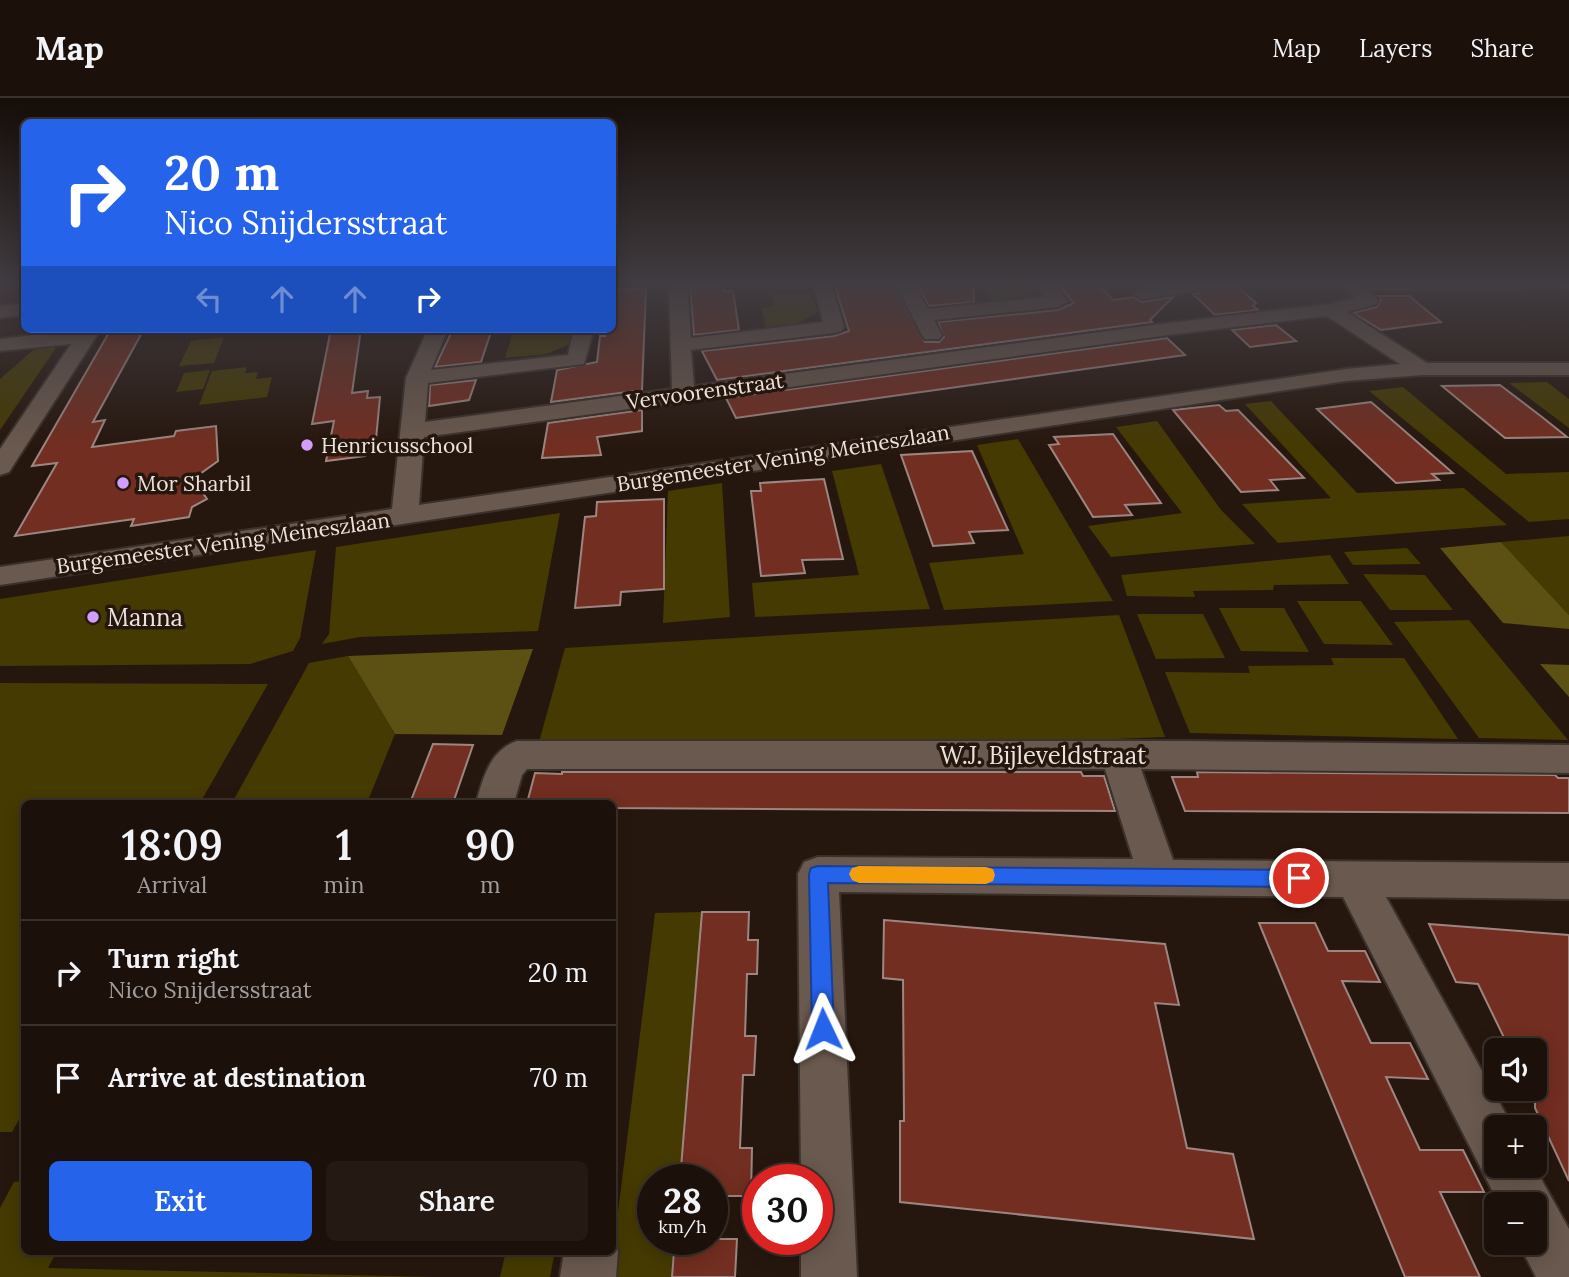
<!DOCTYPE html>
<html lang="en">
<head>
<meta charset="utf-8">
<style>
  body { margin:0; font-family:Lora,serif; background:#251a13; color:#f1f3f6; height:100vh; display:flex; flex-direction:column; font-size:26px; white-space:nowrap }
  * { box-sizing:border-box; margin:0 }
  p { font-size:23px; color:#a09d9c }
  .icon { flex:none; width:38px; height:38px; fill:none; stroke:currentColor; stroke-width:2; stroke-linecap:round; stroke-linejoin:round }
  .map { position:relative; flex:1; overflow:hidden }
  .panel { position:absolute; left:21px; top:702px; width:595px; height:455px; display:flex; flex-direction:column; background:#1c110a; border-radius:10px; box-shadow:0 4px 18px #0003,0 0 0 2px #3a312b }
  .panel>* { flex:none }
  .hud { position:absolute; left:21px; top:21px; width:595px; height:214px; border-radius:10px; box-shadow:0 4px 18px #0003,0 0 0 2px #3a312b; background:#2563eb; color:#fff; overflow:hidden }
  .fabs { position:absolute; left:1484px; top:940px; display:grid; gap:14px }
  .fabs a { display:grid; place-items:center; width:63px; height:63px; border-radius:10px; background:#1c110a; box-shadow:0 4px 18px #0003,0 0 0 2px #3a312b; font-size:35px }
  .speed { position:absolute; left:637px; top:1066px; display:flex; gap:14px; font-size:35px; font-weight:700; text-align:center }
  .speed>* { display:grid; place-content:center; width:91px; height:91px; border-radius:50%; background:#1c110a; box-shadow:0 4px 18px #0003,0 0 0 2px #3a312b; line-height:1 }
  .speed small { font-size:18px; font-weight:400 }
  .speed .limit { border:10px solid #d22; background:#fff; color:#111 }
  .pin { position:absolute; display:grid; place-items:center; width:60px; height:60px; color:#fff; margin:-30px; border:4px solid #fff; border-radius:50%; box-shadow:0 2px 7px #0007 }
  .me { position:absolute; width:77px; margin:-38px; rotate:358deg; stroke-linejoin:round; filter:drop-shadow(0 0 5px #0008) }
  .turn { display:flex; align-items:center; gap:24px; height:147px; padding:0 28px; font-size:32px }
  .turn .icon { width:91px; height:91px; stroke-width:2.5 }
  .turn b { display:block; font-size:49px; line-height:60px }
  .lanes { display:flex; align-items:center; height:66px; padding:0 28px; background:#0003; justify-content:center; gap:35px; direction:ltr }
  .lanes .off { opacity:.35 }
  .eta { display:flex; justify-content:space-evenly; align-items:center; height:119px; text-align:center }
  .eta b { font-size:42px; font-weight:600; line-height:49px }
  .button { display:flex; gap:14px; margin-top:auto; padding:14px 28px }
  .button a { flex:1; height:80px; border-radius:10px; background:#2563eb; color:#fff; font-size:28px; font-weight:600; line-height:80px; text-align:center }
  .button a+a { background:#251a13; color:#f1f3f6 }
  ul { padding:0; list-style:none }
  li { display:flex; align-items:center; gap:21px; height:105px; padding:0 28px; border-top:2px solid #3a312b }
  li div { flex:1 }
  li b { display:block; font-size:26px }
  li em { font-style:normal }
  header { display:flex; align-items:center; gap:42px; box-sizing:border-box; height:98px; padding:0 35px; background:#1c110a; border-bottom:2px solid #3a312b }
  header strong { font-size:33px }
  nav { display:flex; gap:38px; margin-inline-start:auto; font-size:24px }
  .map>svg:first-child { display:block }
  .green { fill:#453a02 }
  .forest { fill:#5c5013 }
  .building { fill:#722e20; stroke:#9d8681; stroke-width:2 }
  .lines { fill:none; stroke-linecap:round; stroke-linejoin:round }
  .minor-casing { stroke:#3b312c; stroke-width:4 }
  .minor { fill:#6a594e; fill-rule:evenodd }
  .route { fill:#2563eb; stroke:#184099; stroke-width:2 }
  .slow { fill:#f59e0b }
  .poi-dot { fill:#d19dfe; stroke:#26170e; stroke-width:2.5 }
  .labels { text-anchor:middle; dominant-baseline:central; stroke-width:7; stroke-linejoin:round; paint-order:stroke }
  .far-street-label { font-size:21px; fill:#ede3dd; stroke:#26170e }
  .far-poi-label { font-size:21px; fill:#ede3dd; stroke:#26170e; text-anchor:start }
  .poi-label { font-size:24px; fill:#ede3dd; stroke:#26170e; text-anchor:start }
  .street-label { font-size:24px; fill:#ede3dd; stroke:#26170e }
</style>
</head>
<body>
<header>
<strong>Map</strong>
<nav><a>Map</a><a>Layers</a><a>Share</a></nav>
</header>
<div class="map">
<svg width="1569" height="1179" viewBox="0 0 1569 1179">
  <rect width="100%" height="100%" fill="#26170e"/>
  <path class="green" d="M 980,185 L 1032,185 L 1037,192 L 1024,199 L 992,203 Z
    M 810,195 L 818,214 L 798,225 L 766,229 L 761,210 L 775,208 L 772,197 Z
    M 514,231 L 572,231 L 570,246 L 547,256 L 505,260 Z
    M 224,239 L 214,265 L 179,268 L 191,243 Z
    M 60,244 L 0,332 L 0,281 L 40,246 Z
    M 247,269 L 245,275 L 258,274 L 256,281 L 272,279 L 267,299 L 199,307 L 212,273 Z
    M 210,272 L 203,291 L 176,294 L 184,275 Z
    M 1547,284 L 1569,301 L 1569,330 L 1509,285 Z
    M 1403,289 L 1506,376 L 1569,374 L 1569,421 L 1529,424 L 1369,293 Z
    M 1271,303 L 1357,395 L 1464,390 L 1507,427 L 1278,445 L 1242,406 L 1331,400 L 1245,306 Z
    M 1157,323 L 1221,412 L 1255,446 L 1111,459 L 1088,428 L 1182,415 L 1116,329 Z
    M 1018,341 L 1113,503 L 944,512 L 929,465 L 1024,456 L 977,347 Z
    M 881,366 L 930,511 L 755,519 L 752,485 L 859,477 L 832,373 Z
    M 722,385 L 730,519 L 663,525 L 668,393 Z
    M 560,415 L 538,533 L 360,539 L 322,546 L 329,536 L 336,449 Z
    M 1569,438 L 1569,517 L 1501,444 Z
    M 1407,450 L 1421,466 L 1353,467 L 1344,454 Z
    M 316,452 L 300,540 L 293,553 L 250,566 L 0,568 L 0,501 Z
    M 1330,457 L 1349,486 L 1274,487 L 1273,492 L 1193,493 L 1195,499 L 1127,498 L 1121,477 Z
    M 1363,476 L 1425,477 L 1453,512 L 1390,512 Z
    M 1297,503 L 1361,503 L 1393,547 L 1324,546 Z
    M 1219,510 L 1284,510 L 1309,554 L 1241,553 Z
    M 1137,516 L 1203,516 L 1225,560 L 1156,561 Z
    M 1119,517 L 1165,639 L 1116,641 L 539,644 L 565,550 Z
    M 1469,522 L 1568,642 L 1479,640 L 1394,524 Z
    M 348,558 L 395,636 L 367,705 L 232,705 L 309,565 Z
    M 1331,560 L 1404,560 L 1458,641 L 1190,635 L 1165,574 L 1250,575 L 1248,568 L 1334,567 Z
    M 0,585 L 268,586 L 200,705 L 24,705 L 24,1013 L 12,1034 L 0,1034 Z
    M 702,814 L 680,1081 L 653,1082 L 653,1141 L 675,1141 L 672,1179 L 610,1179 L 655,815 Z
    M 24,1083 L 24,1153 L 57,1153 L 48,1170 L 434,1179 L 0,1179 L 0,1110 L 14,1084 Z
    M 506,1153 L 555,1153 L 550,1179 L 500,1179 Z"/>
  <path class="forest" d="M 1359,185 L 1511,185 L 1523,193 L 1368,193 Z
    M 1501,444 L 1569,517 L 1569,531 L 1503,525 L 1440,450 Z
    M 533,551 L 502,637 L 395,636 L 348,558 Z
    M 1540,566 L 1569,567 L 1569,599 Z"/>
  <path class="building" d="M 834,185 L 893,185 L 925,244 L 939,244 L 944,239 L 938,224 L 1058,212 L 1074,205 L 1057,185 L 1097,185 L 1113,202 L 1134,199 L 1142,204 L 1173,199 L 1150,222 L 1152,224 L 717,282 L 702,253 L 834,238 L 849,233 Z
    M 916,185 L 974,185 L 974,204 L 929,208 Z
    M 1235,186 L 1256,205 L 1253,208 L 1258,212 L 1215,217 L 1193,196 Z
    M 723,187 L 724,193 L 733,193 L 739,232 L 694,237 L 690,188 Z
    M 646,190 L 642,292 L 551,304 L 557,272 L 597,264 L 600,238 L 605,238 L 605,231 L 612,231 L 612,192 Z
    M 1377,198 L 1409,198 L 1441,224 L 1381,232 L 1353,215 L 1377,209 L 1381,202 Z
    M 1276,227 L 1296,243 L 1250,249 L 1232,232 Z
    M 111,231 L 144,231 L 93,324 L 105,322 L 92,349 L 174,338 L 176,333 L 216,328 L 218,363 L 193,381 L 207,401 L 192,409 L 189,419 L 131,428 L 134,421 L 15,438 L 57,365 L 32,368 Z
    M 331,231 L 361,231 L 352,295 L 368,293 L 367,300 L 380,299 L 375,352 L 365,358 L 326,363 L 334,323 L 312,326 Z
    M 453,231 L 492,231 L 481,264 L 435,269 Z
    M 1167,240 L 1185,257 L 736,320 L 726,300 Z
    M 476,282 L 469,302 L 429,308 L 430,287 Z
    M 1500,287 L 1542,319 L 1567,339 L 1505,340 L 1442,288 Z
    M 1371,304 L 1392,322 L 1453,375 L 1432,376 L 1439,382 L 1396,385 L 1317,311 Z
    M 1219,307 L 1226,313 L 1238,312 L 1304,380 L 1270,382 L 1278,392 L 1241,394 L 1173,312 Z
    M 642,312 L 642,333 L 597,339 L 601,357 L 542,360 L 548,325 Z
    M 1113,336 L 1161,405 L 1125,407 L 1132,417 L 1093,419 L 1049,347 L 1059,346 L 1054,339 Z
    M 972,353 L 1008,432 L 969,434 L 974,445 L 933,448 L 901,357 Z
    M 824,381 L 843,461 L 802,462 L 805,475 L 761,478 L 751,393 L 761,393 L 760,385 Z
    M 664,401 L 664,491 L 621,494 L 620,507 L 575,510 L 585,419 L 596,418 L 597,404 Z
    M 433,646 L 473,647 L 453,705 L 410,705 Z
    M 562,674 L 1081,674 L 1083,678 L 1104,678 L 1115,713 L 612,710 L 612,705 L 527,705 L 535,675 L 562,676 Z
    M 1197,674 L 1555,677 L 1558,680 L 1569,680 L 1569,715 L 1185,713 L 1172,679 L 1198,679 Z
    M 702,814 L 749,814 L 748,842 L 758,842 L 757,876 L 747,876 L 745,938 L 756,938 L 754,977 L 743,977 L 740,1050 L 752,1050 L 751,1098 L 712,1098 L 712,1082 L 680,1082 Z
    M 884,822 L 1165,846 L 1179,907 L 1155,905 L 1187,1050 L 1233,1056 L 1254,1141 L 900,1104 L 900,1023 L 904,1023 L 903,882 L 883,880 Z
    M 1259,825 L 1315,825 L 1328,853 L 1365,853 L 1380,884 L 1342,883 L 1371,945 L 1410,945 L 1428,981 L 1386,979 L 1420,1052 L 1463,1052 L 1484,1094 L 1440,1094 L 1480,1179 L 1405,1179 Z
    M 1429,826 L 1569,837 L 1569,1083 L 1535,1010 L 1535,952 L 1510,952 L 1478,886 L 1456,884 Z
    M 675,1141 L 737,1141 L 735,1179 L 672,1179 Z"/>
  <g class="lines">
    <g class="minor-casing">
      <path id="minor" d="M 669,185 L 687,185 L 691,240 L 823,224 L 813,185 L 831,185 L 844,229 L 841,233 L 834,235 L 691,252 L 694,288 L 1176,224 L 1330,206 L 1356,200 L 1341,185 L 1361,185 L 1378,202 L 1376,206 L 1347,214 L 1427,265 L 1569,265 L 1569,277 L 1422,277 L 1346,283 L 0,487 L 0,469 L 392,411 L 406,280 L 428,231 L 448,231 L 431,272 L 568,257 L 574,231 L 594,231 L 584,266 L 428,285 L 425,324 L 672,291 ZM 1327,218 L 1400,266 L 1346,271 L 419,407 L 424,339 L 1176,236 Z
        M 895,185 L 913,185 L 928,211 L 1045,199 L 1035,185 L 1054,185 L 1067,203 L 1058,209 L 934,222 L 942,237 L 939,241 L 925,241 L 922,237 Z
        M 1173,185 L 1223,185 L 1214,190 L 1142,201 L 1133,195 L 1142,189 Z
        M 1555,185 L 1569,185 L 1569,193 Z
        M 24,205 L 24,217 L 0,220 L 0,208 Z
        M 81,231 L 101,231 L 9,374 L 0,377 L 0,351 L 71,246 L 0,253 L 0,241 Z
        M 517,643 L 1183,643 L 1569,647 L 1569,675 L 1141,671 L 1173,762 L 1569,765 L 1569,801 L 1386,799 L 1513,1029 L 1496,1029 L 1496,1068 L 1534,1068 L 1569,1131 L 1569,1179 L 1536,1179 L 1518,1144 L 1535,1144 L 1535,1106 L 1499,1106 L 1343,799 L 839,794 L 857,1179 L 801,1179 L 801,1141 L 817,1141 L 817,1082 L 801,1082 L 798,776 L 804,764 L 818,759 L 1133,761 L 1105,671 L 527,671 L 522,677 L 514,705 L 476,705 C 483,680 490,652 517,643 Z
        M 612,1139 L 618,1153 L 616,1179 L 560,1179 L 564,1153 L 612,1153 Z"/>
    </g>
    <use href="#minor" class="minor"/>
  </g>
  <linearGradient id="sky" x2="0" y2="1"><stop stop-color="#150d08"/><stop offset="0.53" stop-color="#413c41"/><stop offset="1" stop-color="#413c41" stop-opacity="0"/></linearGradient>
  <rect width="1569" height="350" fill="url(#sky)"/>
  <path class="route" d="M 818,768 L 1299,772 L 1306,774 L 1308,780 L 1306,786 L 1299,789 L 828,785 L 834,931 L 830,939 L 823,942 L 815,939 L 812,931 L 809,776 L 811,770 Z"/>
  <path class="slow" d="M 859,768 L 986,769 L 993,771 L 995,777 L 993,783 L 986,786 L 859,785 L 852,782 L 849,776 L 852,770 Z"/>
  <g class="poi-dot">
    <circle cx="307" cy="347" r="7"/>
    <circle cx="123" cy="385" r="7"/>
    <circle cx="93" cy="519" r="7"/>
  </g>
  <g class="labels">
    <g class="far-street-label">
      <text transform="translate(705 293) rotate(-8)">Vervoorenstraat</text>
      <text transform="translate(783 360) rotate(-9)">Burgemeester Vening Meineszlaan</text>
      <text transform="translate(223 445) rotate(-8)">Burgemeester Vening Meineszlaan</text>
    </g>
    <g class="far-poi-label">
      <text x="321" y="347">Henricusschool</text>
      <text x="137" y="385">Mor Sharbil</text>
    </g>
    <g class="poi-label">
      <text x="107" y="519">Manna</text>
    </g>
    <g class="street-label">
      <text x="1043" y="657">W.J. Bijleveldstraat</text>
    </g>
  </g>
</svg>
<div class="fabs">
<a><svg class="icon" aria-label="sound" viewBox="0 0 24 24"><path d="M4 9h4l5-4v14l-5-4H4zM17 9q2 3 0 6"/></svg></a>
<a>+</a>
<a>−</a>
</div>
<div class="speed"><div>28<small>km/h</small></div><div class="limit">30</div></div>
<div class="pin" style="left:1299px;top:780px;background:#d93025"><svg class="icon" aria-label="arrive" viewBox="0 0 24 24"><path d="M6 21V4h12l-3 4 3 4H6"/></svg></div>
<svg class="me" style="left:823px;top:931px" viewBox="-20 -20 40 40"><path d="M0-17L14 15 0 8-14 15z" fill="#2563eb" stroke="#fff" stroke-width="4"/></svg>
<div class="hud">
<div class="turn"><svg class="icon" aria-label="right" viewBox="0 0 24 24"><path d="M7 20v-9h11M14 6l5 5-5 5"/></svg><div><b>20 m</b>Nico Snijdersstraat</div></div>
<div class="lanes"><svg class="icon off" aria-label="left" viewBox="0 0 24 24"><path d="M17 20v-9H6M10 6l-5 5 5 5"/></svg><svg class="icon off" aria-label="ahead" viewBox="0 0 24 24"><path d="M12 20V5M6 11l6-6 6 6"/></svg><svg class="icon off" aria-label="ahead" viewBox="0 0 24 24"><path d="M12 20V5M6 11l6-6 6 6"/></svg><svg class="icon" aria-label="right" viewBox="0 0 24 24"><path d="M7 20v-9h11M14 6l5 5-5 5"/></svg></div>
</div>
<section class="panel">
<div class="eta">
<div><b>18:09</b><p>Arrival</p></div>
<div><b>1</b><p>min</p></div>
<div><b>90</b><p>m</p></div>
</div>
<ul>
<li><svg class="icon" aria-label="right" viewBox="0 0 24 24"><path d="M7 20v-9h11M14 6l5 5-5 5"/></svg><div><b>Turn right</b><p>Nico Snijdersstraat</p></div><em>20 m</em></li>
<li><svg class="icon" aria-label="arrive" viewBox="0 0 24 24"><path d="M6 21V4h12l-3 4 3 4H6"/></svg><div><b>Arrive at destination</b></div><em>70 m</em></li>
</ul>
<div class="button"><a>Exit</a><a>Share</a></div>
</section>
</div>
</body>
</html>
